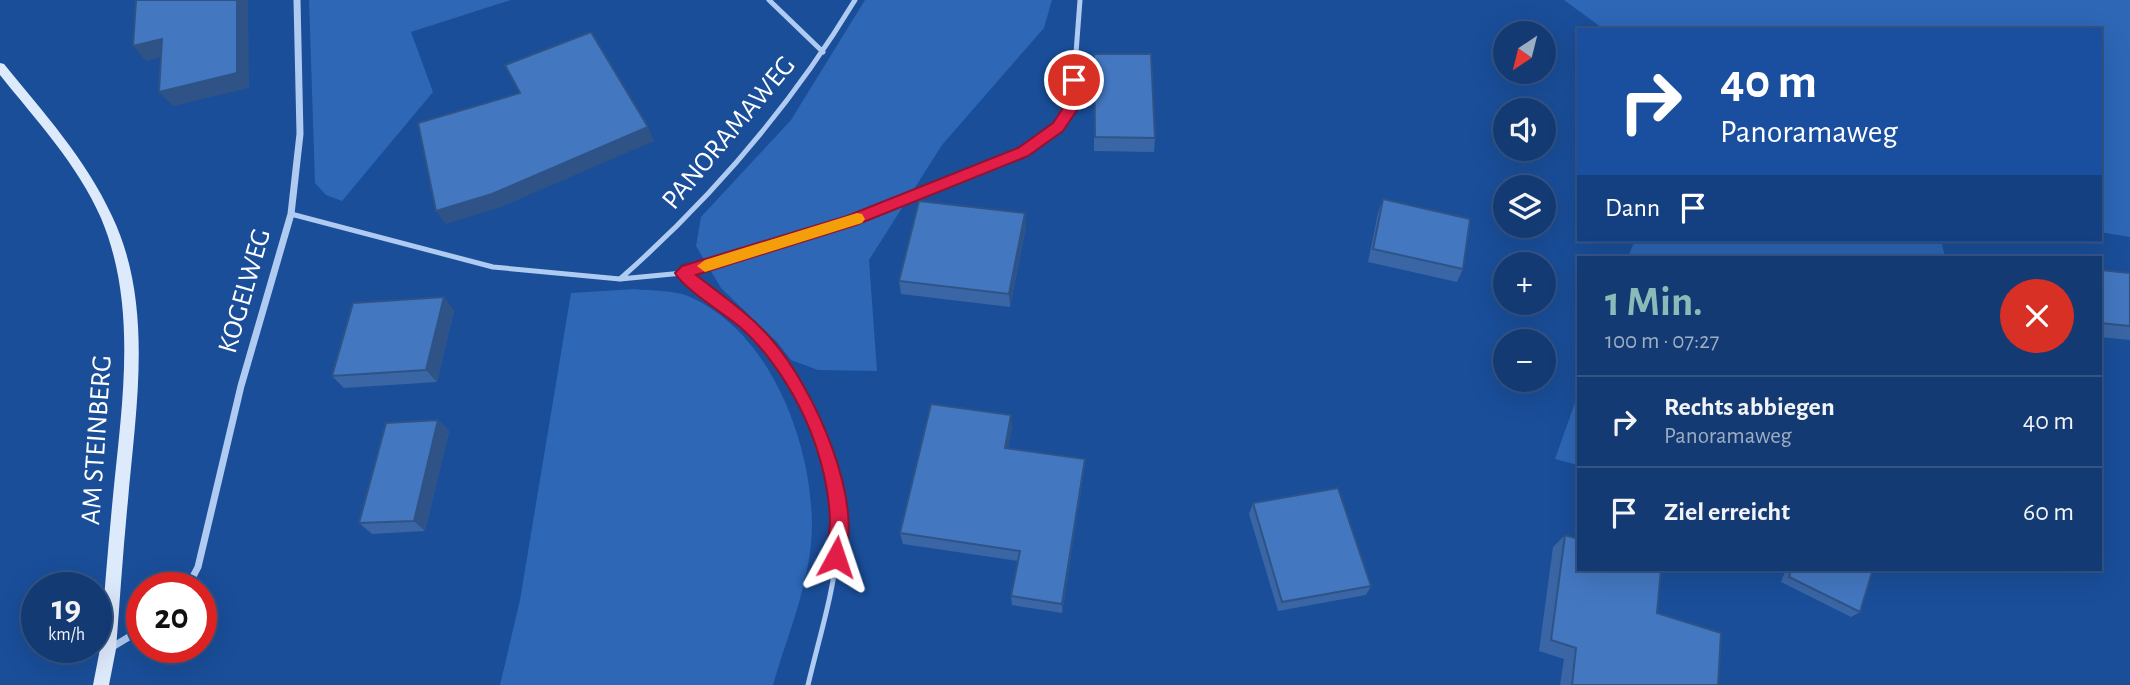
<!DOCTYPE html>
<html lang="de">
<head>
<meta charset="utf-8">
<style>
  body { margin:0; font-family:"Alegreya Sans",sans-serif; background:#1d4178; color:#f1f3f6; height:100vh; display:flex; flex-direction:column; font-size:26px; white-space:nowrap }
  * { box-sizing:border-box; margin:0 }
  p { font-size:23px; color:#9dadc4 }
  .icon { flex:none; width:38px; height:38px; fill:none; stroke:currentColor; stroke-width:2; stroke-linecap:round; stroke-linejoin:round }
  .map { position:relative; flex:1; overflow:hidden }
  .panel { position:absolute; left:1577px; top:256px; width:525px; height:315px; display:flex; flex-direction:column; background:#143a73; border-radius:0px; box-shadow:0 7px 28px #0002,0 0 0 2px #335485 }
  .panel>* { flex:none }
  .guide { position:absolute; left:1577px; top:28px; width:525px; height:214px; border-radius:0px; box-shadow:0 7px 28px #0002,0 0 0 2px #335485; background:#1a4fa0; color:#fff; overflow:hidden }
  .needle { width:46px; rotate:215deg }
  .fabs { position:absolute; left:1493px; top:21px; display:grid; gap:14px }
  .fabs a { display:grid; place-items:center; width:63px; height:63px; border-radius:50%; background:#143a73; box-shadow:0 7px 28px #0002,0 0 0 2px #335485; font-size:35px }
  .speed { position:absolute; left:21px; top:572px; display:flex; gap:14px; font-size:35px; font-weight:700; text-align:center }
  .speed>* { display:grid; place-content:center; width:91px; height:91px; border-radius:50%; background:#143a73; box-shadow:0 7px 28px #0002,0 0 0 2px #335485; line-height:1 }
  .speed small { font-size:18px; font-weight:400 }
  .speed .limit { border:10px solid #d22; background:#fff; color:#111 }
  .pin { position:absolute; display:grid; place-items:center; width:60px; height:60px; color:#fff; margin:-30px; border:4px solid #fff; border-radius:50%; box-shadow:0 2px 7px #0007 }
  .me { position:absolute; width:77px; margin:-38px; rotate:5deg; stroke-linejoin:round; filter:drop-shadow(0 0 5px #0008) }
  .turn { display:flex; align-items:center; gap:24px; height:147px; padding:0 28px; font-size:32px }
  .turn .icon { width:91px; height:91px; stroke-width:2.5 }
  .turn b { display:block; font-size:49px; line-height:60px }
  .then { display:flex; align-items:center; height:66px; padding:0 28px; background:#0003; gap:14px; font-size:26px }
  .round { display:grid; place-items:center; flex:none; width:74px; height:74px; border-radius:37px; background:#1d4178 }
  .overview { display:flex; align-items:center; justify-content:space-between; height:119px; padding:0 28px }
  h1 { font-size:42px; font-weight:700; line-height:52px; color:#8bbbb9 }
  ul { padding:0; list-style:none }
  li { display:flex; align-items:center; gap:21px; height:91px; padding:0 28px; border-top:2px solid #335485 }
  li div { flex:1 }
  li b { display:block; font-size:26px }
  li em { font-style:normal }
  .map>svg:first-child { display:block }
  .green { fill:#2d67b6 }
  .lines { fill:none; stroke-linecap:round; stroke-linejoin:round }
  .service { stroke:#afcbf1; stroke-width:5 }
  .minor { stroke:#afcbf1; stroke-width:7 }
  .secondary { fill:#ddeafc; fill-rule:evenodd }
  .wall { fill:#3a66a5 }
  .shaded-wall { fill:#2f5386 }
  .building { fill:#4377c0; stroke:#2f5386; stroke-width:2 }
  .route { fill:#e11d48; stroke:#92132f; stroke-width:2 }
  .slow { fill:#f59e0b }
  .labels { text-anchor:middle; dominant-baseline:central; stroke-width:5; stroke-linejoin:round; paint-order:stroke }
  .street-label { font-size:28px; fill:#fff; stroke:#1a4e99 }
</style>
</head>
<body>
<div class="map">
<svg width="2130" height="685" viewBox="0 0 2130 685">
  <rect width="100%" height="100%" fill="#1a4e99"/>
  <path class="green" d="M 309,0 L 511,0 L 411,32 L 433,92 L 342,201 L 326,195 L 315,183 Z
    M 865,0 L 1052,0 L 1044,28 L 942,145 L 869,260 L 877,371 L 818,370 L 791,360 L 777,342 L 721,288 L 696,246 L 701,217 L 791,120 Z
    M 1564,0 L 2130,0 L 2130,237 L 2100,232 L 2100,30 L 1605,30 Z
    M 1635,240 L 1941,240 L 1945,257 L 1628,257 Z
    M 635,289 C 651,291 673,290 688,296 C 770,331 811,440 812,524 C 812,579 788,633 773,685 L 500,685 L 520,600 L 571,293 Z
    M 1578,394 L 1578,465 L 1555,459 Z"/>
  <g class="lines">
    <path class="service" d="M 769,0 L 823,52
      M 291,214 L 493,267 L 620,279 L 683,273 L 851,221 L 1023,152 L 1057,127 L 1072,106 L 1080,0
      M 683,273 C 706,290 730,306 750,327 C 805,384 845,463 838,544 C 834,592 819,638 808,685
      M 620,279 C 713,197 791,106 855,0"/>
    <path class="minor" d="M 187,588 L 198,567 L 241,386 L 291,214 L 300,134 L 297,0
      M 109,649 L 142,629"/>
    <path class="secondary" d="M 0,63 L 4,64 C 43,112 86,159 112,216 C 154,304 136,407 128,500 C 123,550 120,599 116,649 L 109,685 L 93,685 L 100,649 C 104,598 108,547 113,496 C 122,404 138,306 101,218 C 78,165 36,120 0,75 Z"/>
  </g>
  <path class="wall" d="M 1094,54 L 1155,138 L 1154,152 L 1094,151 Z
    M 1383,199 L 1463,269 L 1457,282 L 1368,262 L 1378,213 Z
    M 1026,226 L 1010,307 L 901,294 L 899,281 Z
    M 2100,270 L 2130,273 L 2130,340 L 2100,337 Z
    M 454,310 L 437,382 L 344,388 L 332,376 Z
    M 438,420 L 449,431 L 425,531 L 372,534 L 359,523 Z
    M 1012,427 L 1008,448 L 1084,470 L 1062,613 L 1012,605 L 1011,596 L 1018,561 L 903,544 L 900,533 Z
    M 1253,503 L 1371,586 L 1366,595 L 1278,611 L 1249,514 Z
    M 1565,535 L 1657,613 L 1718,685 L 1560,685 L 1564,659 L 1539,651 L 1553,547 Z
    M 1786,569 L 1873,569 L 1860,612 L 1851,617 L 1781,582 Z"/>
  <path class="shaded-wall" d="M 237,0 L 248,0 L 249,88 L 173,106 L 159,92 Z
    M 162,39 L 175,54 L 146,61 L 133,46 Z
    M 648,127 L 654,141 L 501,207 L 446,224 L 436,211 Z
    M 1025,213 L 1026,226 L 1010,307 L 1009,294 Z
    M 444,297 L 454,310 L 437,382 L 426,370 Z
    M 1011,415 L 1012,427 L 1006,459 L 1005,448 Z
    M 438,420 L 449,431 L 425,531 L 414,521 Z
    M 1085,459 L 1084,470 L 1062,613 L 1062,604 Z"/>
  <path class="building" d="M 136,0 L 237,0 L 237,73 L 159,92 L 162,39 L 133,46 Z
    M 591,32 L 648,127 L 492,194 L 436,211 L 418,123 L 520,93 L 505,65 Z
    M 1094,54 L 1151,54 L 1155,138 L 1095,137 Z
    M 1383,199 L 1470,219 L 1463,269 L 1373,249 Z
    M 919,201 L 1025,213 L 1009,294 L 899,281 Z
    M 2100,270 L 2130,273 L 2130,326 L 2100,323 Z
    M 444,297 L 426,370 L 332,376 L 353,303 Z
    M 931,404 L 1011,415 L 1005,448 L 1085,459 L 1062,604 L 1011,596 L 1020,551 L 900,533 Z
    M 438,420 L 414,521 L 359,523 L 386,423 Z
    M 1338,488 L 1371,586 L 1282,602 L 1253,503 Z
    M 1565,535 L 1578,539 L 1578,569 L 1661,569 L 1657,613 L 1721,633 L 1718,685 L 1572,685 L 1576,648 L 1551,640 Z
    M 1791,569 L 1873,569 L 1860,612 L 1789,577 Z"/>
  <path class="route" d="M 1074,75 L 1081,80 L 1077,110 L 1063,131 L 1028,156 L 856,225 L 696,275 C 723,296 751,315 773,341 C 812,386 868,505 842,563 L 836,566 L 829,563 C 824,551 830,535 830,521 C 829,482 816,438 798,404 C 784,377 763,347 740,327 C 724,314 683,288 675,273 L 682,266 L 847,216 L 1018,148 L 1053,123 L 1065,105 L 1067,80 Z"/>
  <path class="slow" d="M 857,213 L 862,214 L 865,219 L 862,223 L 705,272 L 697,266 L 705,260 Z"/>
  <g class="labels">
    <g class="street-label">
      <text transform="translate(729 133) rotate(-50)">PANORAMAWEG</text>
      <text transform="translate(245 291) rotate(-74)">KOGELWEG</text>
      <text transform="translate(97 440) rotate(-86)">AM STEINBERG</text>
    </g>
  </g>
</svg>
<div class="fabs">
<a><svg class="needle" viewBox="-14 -14 28 28"><path d="M0-13l5 13h-10z" fill="#e53935"/><path d="M0 13l5-13h-10z" fill="#9dadc4"/></svg></a>
<a><svg class="icon" aria-label="sound" viewBox="0 0 24 24"><path d="M4 9h4l5-4v14l-5-4H4zM17 9q2 3 0 6"/></svg></a>
<a><svg class="icon" aria-label="layers" viewBox="0 0 24 24"><path d="M12 4l9 5-9 5-9-5zM3 14l9 5 9-5"/></svg></a>
<a>+</a>
<a>−</a>
</div>
<div class="speed"><div>19<small>km/h</small></div><div class="limit">20</div></div>
<div class="pin" style="left:1074px;top:80px;background:#d93025"><svg class="icon" aria-label="arrive" viewBox="0 0 24 24"><path d="M6 21V4h12l-3 4 3 4H6"/></svg></div>
<svg class="me" style="left:836px;top:557px" viewBox="-20 -20 40 40"><path d="M0-17L14 15 0 8-14 15z" fill="#e11d48" stroke="#fff" stroke-width="4"/></svg>
<div class="guide">
<div class="turn"><svg class="icon" aria-label="right" viewBox="0 0 24 24"><path d="M7 20v-9h11M14 6l5 5-5 5"/></svg><div><b>40 m</b>Panoramaweg</div></div>
<div class="then">Dann<svg class="icon" aria-label="arrive" viewBox="0 0 24 24"><path d="M6 21V4h12l-3 4 3 4H6"/></svg></div>
</div>
<section class="panel">
<div class="overview"><div><h1>1 Min.</h1><p>100 m · 07:27</p></div><a class="round" style="background:#d93025;color:#fff"><svg class="icon" aria-label="close" viewBox="0 0 24 24"><path d="M6 6l12 12M18 6L6 18"/></svg></a></div>
<ul>
<li><svg class="icon" aria-label="right" viewBox="0 0 24 24"><path d="M7 20v-9h11M14 6l5 5-5 5"/></svg><div><b>Rechts abbiegen</b><p>Panoramaweg</p></div><em>40 m</em></li>
<li><svg class="icon" aria-label="arrive" viewBox="0 0 24 24"><path d="M6 21V4h12l-3 4 3 4H6"/></svg><div><b>Ziel erreicht</b></div><em>60 m</em></li>
</ul>
</section>
</div>
</body>
</html>
